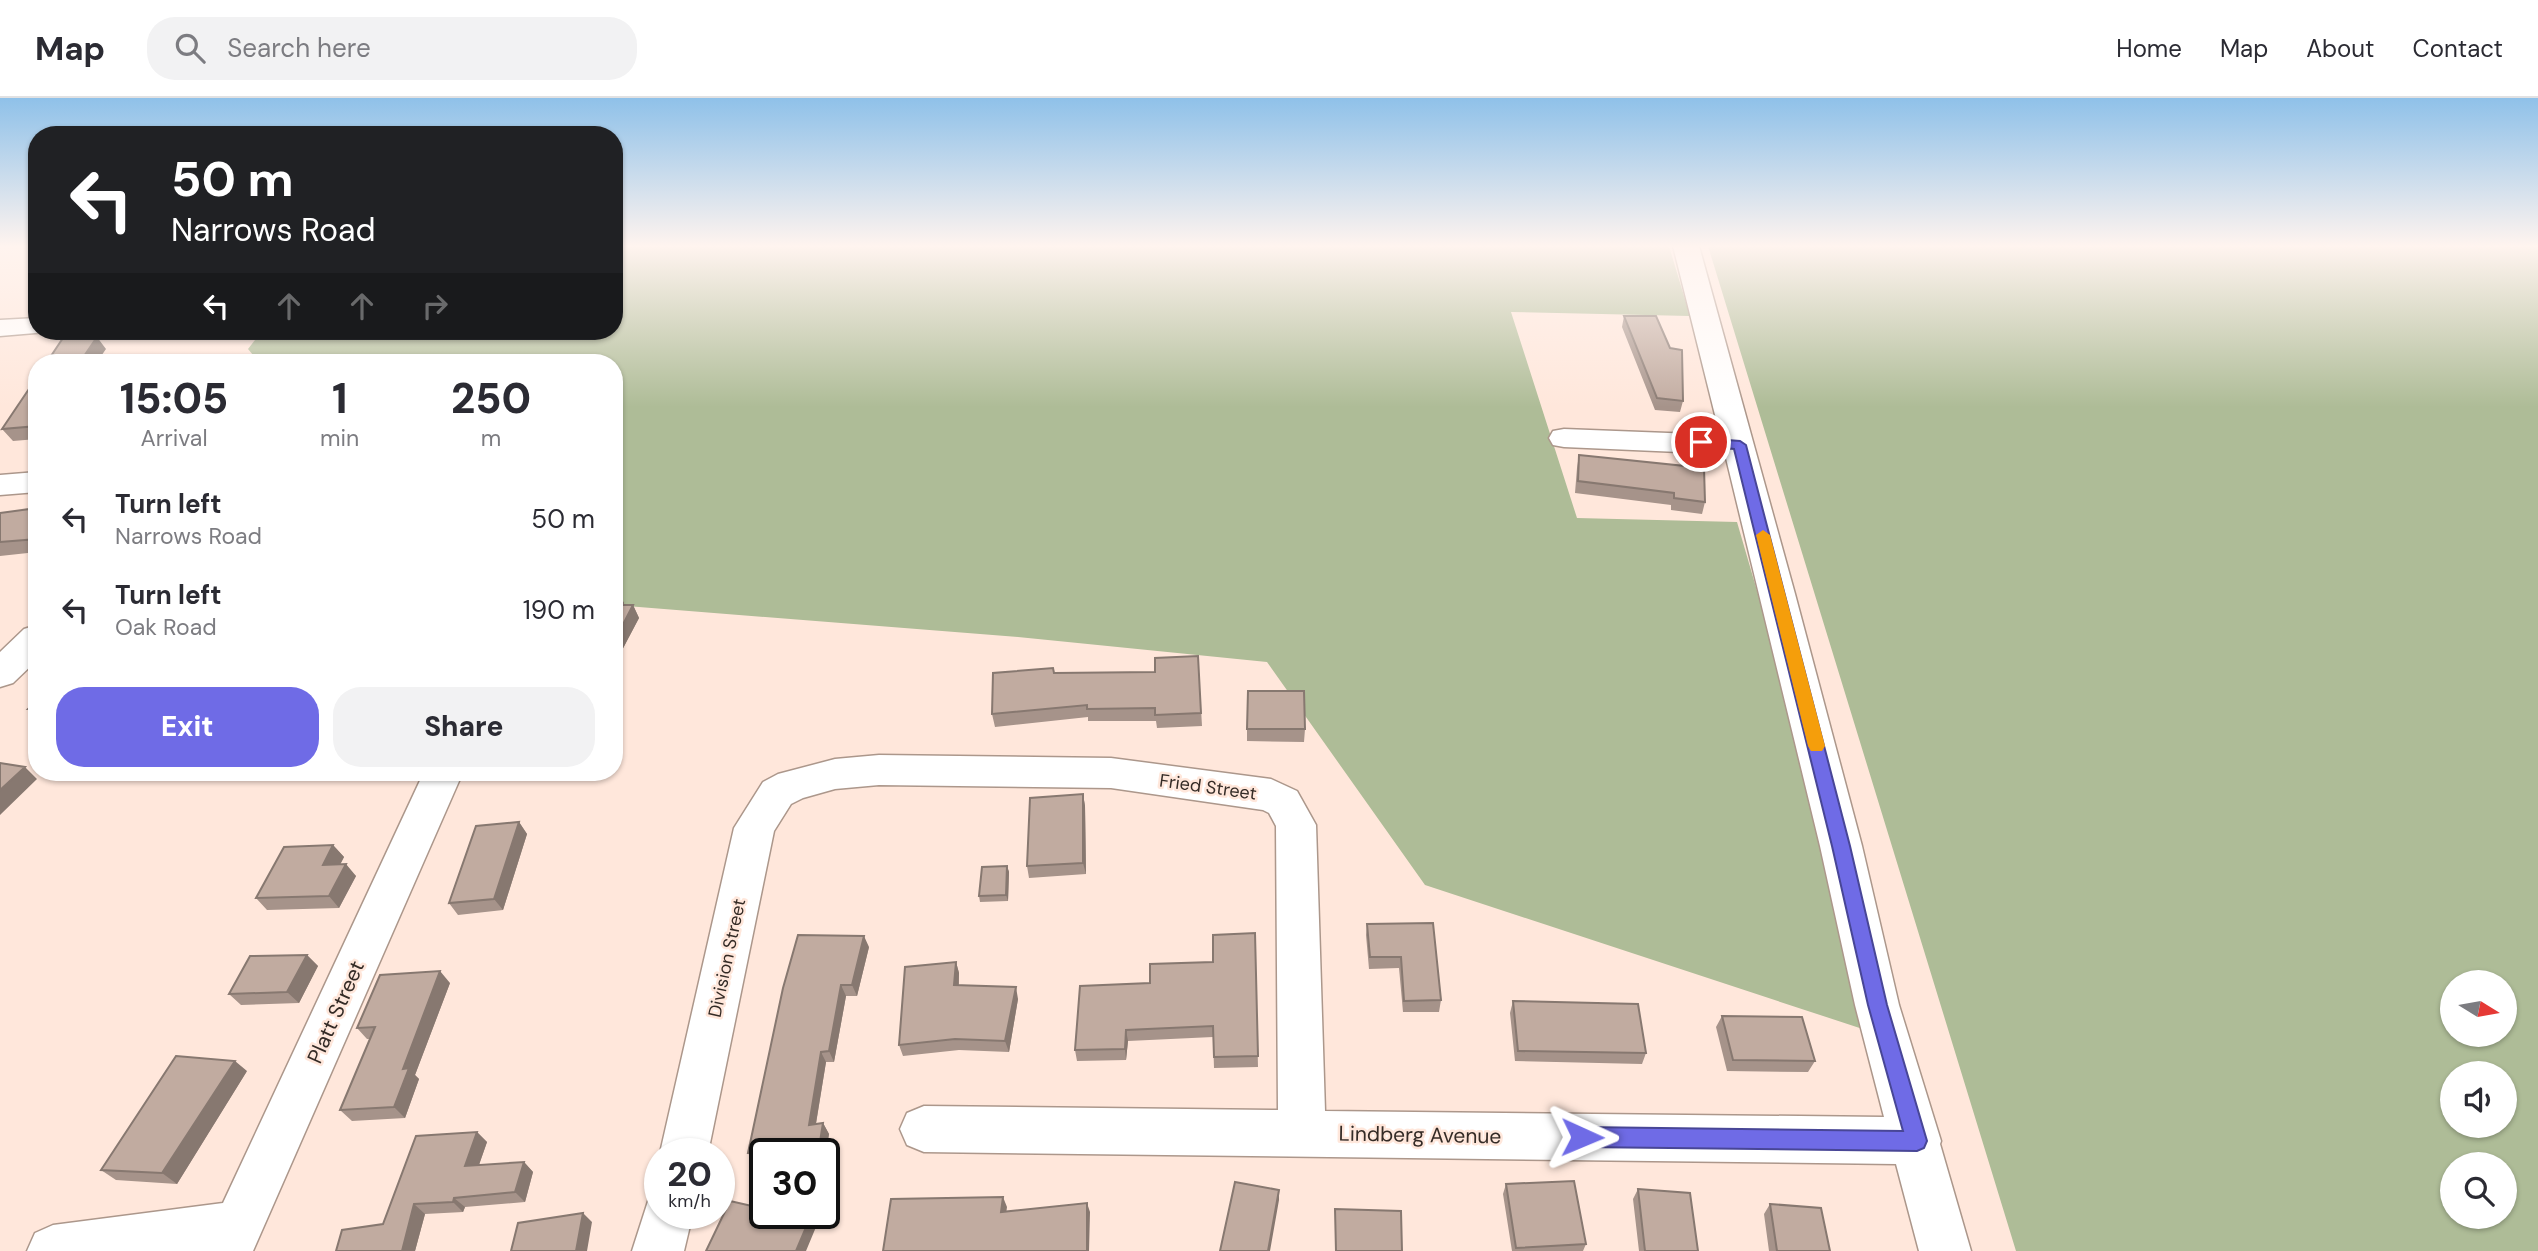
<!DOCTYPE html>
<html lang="en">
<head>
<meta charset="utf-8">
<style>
  body { margin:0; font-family:"DM Sans",sans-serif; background:#f2f2f3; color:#2b2b33; height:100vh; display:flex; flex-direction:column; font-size:26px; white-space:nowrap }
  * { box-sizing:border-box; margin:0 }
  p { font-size:23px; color:#7c7c81 }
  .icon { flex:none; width:38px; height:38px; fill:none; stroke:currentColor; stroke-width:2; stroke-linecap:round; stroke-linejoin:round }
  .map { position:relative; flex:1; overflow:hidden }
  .drawer { position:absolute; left:28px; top:256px; width:595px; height:427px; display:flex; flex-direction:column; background:#fff; border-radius:28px; box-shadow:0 2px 5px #0004 }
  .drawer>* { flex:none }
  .top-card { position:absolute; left:28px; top:28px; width:595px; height:214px; border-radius:28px; box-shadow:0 2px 5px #0004; background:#202124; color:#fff; overflow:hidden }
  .needle { width:46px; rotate:101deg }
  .buttons { position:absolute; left:2440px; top:872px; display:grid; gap:14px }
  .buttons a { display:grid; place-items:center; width:77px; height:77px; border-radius:50%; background:#fff; box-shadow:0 2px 5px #0004; font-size:35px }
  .speed { position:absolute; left:644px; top:1040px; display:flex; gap:14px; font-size:35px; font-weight:700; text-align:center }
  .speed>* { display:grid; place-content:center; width:91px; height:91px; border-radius:50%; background:#fff; box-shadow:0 2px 5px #0004; line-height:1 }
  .speed small { font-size:18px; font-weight:400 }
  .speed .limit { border:4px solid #111; border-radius:10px; background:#fff; color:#111 }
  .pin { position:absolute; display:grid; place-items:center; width:60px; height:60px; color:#fff; margin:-30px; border:4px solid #fff; border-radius:50%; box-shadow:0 2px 7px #0007 }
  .me { position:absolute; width:77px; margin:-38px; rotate:91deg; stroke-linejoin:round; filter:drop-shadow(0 0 5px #0008) }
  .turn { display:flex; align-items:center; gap:24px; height:147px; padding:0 28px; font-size:32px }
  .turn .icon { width:91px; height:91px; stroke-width:2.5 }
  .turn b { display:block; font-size:49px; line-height:60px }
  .lanes { display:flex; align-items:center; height:66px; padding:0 28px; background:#0003; justify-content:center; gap:35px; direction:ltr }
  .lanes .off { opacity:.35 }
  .eta { display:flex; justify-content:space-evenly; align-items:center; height:119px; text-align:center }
  .eta b { font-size:42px; font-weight:800; line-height:49px }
  .button { display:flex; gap:14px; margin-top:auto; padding:14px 28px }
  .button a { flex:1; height:80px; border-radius:28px; background:#6f6be6; color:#fff; font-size:28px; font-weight:800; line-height:80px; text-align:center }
  .button a+a { background:#f2f2f3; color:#2b2b33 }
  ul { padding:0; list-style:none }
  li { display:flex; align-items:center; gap:21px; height:91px; padding:0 28px }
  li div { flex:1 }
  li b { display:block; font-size:26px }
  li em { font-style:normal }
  header { display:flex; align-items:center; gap:42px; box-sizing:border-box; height:98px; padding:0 35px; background:#fff; border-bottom:2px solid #e1e1e2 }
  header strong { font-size:33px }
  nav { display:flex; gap:38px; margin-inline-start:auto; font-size:24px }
  .search { width:490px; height:63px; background:#f2f2f3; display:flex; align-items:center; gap:18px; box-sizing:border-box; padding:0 24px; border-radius:28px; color:#7c7c81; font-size:26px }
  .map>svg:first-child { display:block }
  .forest { fill:#aebc97; fill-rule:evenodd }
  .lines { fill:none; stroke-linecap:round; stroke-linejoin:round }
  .minor-casing { stroke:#ac978b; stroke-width:3 }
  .minor { fill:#fff; fill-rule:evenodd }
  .wall { fill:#a6938a }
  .shaded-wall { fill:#877870 }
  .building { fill:#c1aba0; stroke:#877870; stroke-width:2 }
  .route { fill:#6f6be6; stroke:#484696; stroke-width:2 }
  .slow { fill:#f59e0b }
  .labels { text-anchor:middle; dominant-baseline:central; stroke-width:5; stroke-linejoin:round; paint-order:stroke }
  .street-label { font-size:18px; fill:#342b26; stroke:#ffe7db }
  .near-street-label { font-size:21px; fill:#342b26; stroke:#ffe7db }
</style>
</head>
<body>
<header>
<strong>Map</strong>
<div class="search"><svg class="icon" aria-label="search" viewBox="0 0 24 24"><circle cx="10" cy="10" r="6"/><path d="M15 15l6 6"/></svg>Search here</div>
<nav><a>Home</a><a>Map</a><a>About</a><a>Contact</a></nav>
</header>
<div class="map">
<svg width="2538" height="1153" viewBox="0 0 2538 1153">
  <rect width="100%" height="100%" fill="#ffe7db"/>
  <path class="forest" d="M 614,148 L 1669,148 L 1690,218 L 1511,214 L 1577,420 L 1737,424 L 1887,939 L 1425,787 L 1267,564 L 1018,539 L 614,507 L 614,264 L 259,264 L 248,251 L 262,233 L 614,233 Z
    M 1708,148 L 2538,148 L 2538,1153 L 2016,1153 ZM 2452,884 L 2504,884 L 2504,936 L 2452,936 ZM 2452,975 L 2504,975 L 2504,1027 L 2452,1027 ZM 2452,1066 L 2504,1066 L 2504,1118 L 2452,1118 Z"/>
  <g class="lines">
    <g class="minor-casing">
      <path id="minor" d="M 1673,148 L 1699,148 L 1795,496 L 1862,748 L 1899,907 L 1941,1043 L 1940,1046 L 1971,1153 L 1919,1153 L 1896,1066 L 924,1054 L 907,1047 L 900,1031 L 907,1015 L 924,1008 L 1278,1012 L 1276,728 L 1269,715 L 1263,712 L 1111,690 L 879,687 L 835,691 L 803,700 L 791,706 L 774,733 L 708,1055 L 660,1055 L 734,730 L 763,684 L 778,676 L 835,661 L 879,657 L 1111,660 L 1271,681 L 1297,693 L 1316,727 L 1325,1013 L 1884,1019 L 1855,907 L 1820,748 L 1725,356 L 1564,349 L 1553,347 L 1549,340 L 1553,333 L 1564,331 L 1720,337 Z
        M 37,220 L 37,233 L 47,234 L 0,238 L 0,222 Z
        M 37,374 L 37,394 L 0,397 L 0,377 Z
        M 37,527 L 37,562 L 13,585 L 0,589 L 0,554 L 24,531 Z
        M 424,674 L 463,674 L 253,1153 L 27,1153 L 35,1135 L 53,1127 L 223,1105 Z
        M 660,1093 L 660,1115 L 693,1115 L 684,1153 L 632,1153 L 650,1097 Z"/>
    </g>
    <use href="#minor" class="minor"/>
  </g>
  <path class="wall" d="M 1624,218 L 1683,303 L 1680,314 L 1655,312 L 1622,229 Z
    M 37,279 L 37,341 L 13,343 L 2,331 Z
    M 1579,357 L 1705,404 L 1702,416 L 1671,412 L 1671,407 L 1575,395 L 1577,370 Z
    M 37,410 L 37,454 L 0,458 L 0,415 Z
    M 614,491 L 624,505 L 623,507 L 633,507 L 639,520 L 620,556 L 614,556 Z
    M 1198,558 L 1202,628 L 1157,630 L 1156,623 L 1088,623 L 1088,619 L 995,629 L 992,616 L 1054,575 L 1155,574 Z
    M 37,603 L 37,619 L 28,611 Z
    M 1247,631 L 1305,631 L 1304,644 L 1247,643 Z
    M 1083,696 L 1085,708 L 1086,776 L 1029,780 L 1027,768 Z
    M 519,724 L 527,736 L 503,812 L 458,817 L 449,805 Z
    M 333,747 L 344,759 L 340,766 L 356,778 L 339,810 L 267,812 L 256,800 Z
    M 1007,768 L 1009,774 L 1008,803 L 980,804 L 979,798 Z
    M 1433,825 L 1441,902 L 1439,914 L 1403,914 L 1399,870 L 1369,871 L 1366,837 L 1367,826 Z
    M 1255,835 L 1258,969 L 1214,970 L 1213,939 L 1128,943 L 1126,962 L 1077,963 L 1075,952 L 1150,885 L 1213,864 Z
    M 869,849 L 857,898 L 846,898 L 834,964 L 826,964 L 816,1026 L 823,1025 L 829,1036 L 825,1060 L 824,1055 L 765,1055 L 765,1064 L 754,1065 L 748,1055 L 783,890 Z
    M 307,857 L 318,868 L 299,905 L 241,907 L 229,896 Z
    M 956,864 L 959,875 L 959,887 L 1018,901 L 1009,954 L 959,952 L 903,958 L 899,947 Z
    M 450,885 L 415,977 L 419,981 L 405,1020 L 352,1023 L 340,1012 L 370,941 L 367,941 L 357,930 Z
    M 1513,903 L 1646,955 L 1642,966 L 1515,963 L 1510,915 Z
    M 1722,918 L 1815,963 L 1808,974 L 1727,973 L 1716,929 Z
    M 247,973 L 177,1086 L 116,1082 L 101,1072 Z
    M 477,1034 L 487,1044 L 479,1067 L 524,1064 L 533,1074 L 525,1104 L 465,1109 L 463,1114 L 425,1116 L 415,1153 L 336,1153 L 383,1126 Z
    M 1506,1086 L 1586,1146 L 1583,1153 L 1512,1153 L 1503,1096 Z
    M 1638,1091 L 1698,1153 L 1639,1153 L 1633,1101 Z
    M 1770,1106 L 1830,1153 L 1769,1153 L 1764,1116 Z
    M 1335,1112 L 1402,1153 L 1335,1153 Z"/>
  <path class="shaded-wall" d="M 97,239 L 106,251 L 97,264 L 80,264 Z
    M 618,493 L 624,505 L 618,519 L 614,511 L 614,502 Z
    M 633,507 L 639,520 L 620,556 L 614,544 Z
    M 25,669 L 37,681 L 0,717 L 0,692 Z
    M 1083,696 L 1085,708 L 1086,776 L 1083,765 Z
    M 519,724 L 527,736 L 503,812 L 494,801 Z
    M 333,747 L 344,759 L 334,779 L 323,767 Z
    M 346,766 L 356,778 L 339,810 L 329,798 Z
    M 1007,768 L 1009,774 L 1008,803 L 1006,797 Z
    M 864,838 L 869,849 L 857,898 L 852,887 Z
    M 307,857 L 318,868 L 299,905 L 287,894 Z
    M 956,864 L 959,875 L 958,899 L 954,887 Z
    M 440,873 L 450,885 L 415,977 L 419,981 L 405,1020 L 394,1009 L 403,971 Z
    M 841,887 L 846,898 L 834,964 L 829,953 Z
    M 1016,889 L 1018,901 L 1009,954 L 1005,943 Z
    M 1126,932 L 1128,943 L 1126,962 L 1125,951 Z
    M 821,954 L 826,964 L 814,1037 L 809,1027 Z
    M 235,963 L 247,973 L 177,1086 L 162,1075 Z
    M 823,1025 L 829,1036 L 825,1060 L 824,1055 L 822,1055 L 819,1050 Z
    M 477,1034 L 487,1044 L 475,1078 L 465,1068 Z
    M 524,1064 L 533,1074 L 525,1104 L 515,1094 Z
    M 1279,1092 L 1279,1102 L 1270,1153 L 1268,1153 Z
    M 1003,1099 L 1007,1109 L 1005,1124 L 1001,1114 Z
    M 454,1100 L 465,1109 L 463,1114 L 453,1104 Z
    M 1087,1105 L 1090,1114 L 1089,1153 L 1087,1153 Z
    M 414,1106 L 425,1116 L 415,1153 L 402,1153 Z
    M 583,1115 L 592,1124 L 587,1153 L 576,1153 Z
    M 810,1120 L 816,1129 L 806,1153 L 796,1153 Z"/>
  <path class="building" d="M 1624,218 L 1656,218 L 1670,250 L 1682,252 L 1683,303 L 1657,300 Z
    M 97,239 L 80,264 L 47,264 L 63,240 Z
    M 37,279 L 37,328 L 2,331 Z
    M 1579,357 L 1704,370 L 1705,404 L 1674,400 L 1674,395 L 1578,383 Z
    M 37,410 L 37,441 L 0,444 L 0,415 Z
    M 614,491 L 618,493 L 614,502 Z
    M 614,507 L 633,507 L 614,544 Z
    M 1198,558 L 1201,615 L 1155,617 L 1155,610 L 1087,611 L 1087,607 L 992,616 L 993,575 L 1053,570 L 1054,575 L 1155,574 L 1155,560 Z
    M 1248,593 L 1304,593 L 1305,631 L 1247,631 Z
    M 37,603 L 37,612 L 28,611 Z
    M 0,665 L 25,669 L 0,692 Z
    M 1083,696 L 1083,765 L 1027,768 L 1030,700 Z
    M 519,724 L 494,801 L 449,805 L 476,728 Z
    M 333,747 L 323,767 L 346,766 L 329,798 L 256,800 L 284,749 Z
    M 1007,768 L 1006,797 L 979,798 L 982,769 Z
    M 1433,825 L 1441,902 L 1404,903 L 1401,859 L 1370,859 L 1367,826 Z
    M 1255,835 L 1258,958 L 1214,959 L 1213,928 L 1126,932 L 1125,951 L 1075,952 L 1080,888 L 1150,885 L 1150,866 L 1213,864 L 1213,837 Z
    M 798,837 L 864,838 L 852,887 L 841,887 L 829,953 L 821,954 L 809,1027 L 823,1025 L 819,1050 L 748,1055 L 783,890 Z
    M 307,857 L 287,894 L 229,896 L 250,858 Z
    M 956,864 L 954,887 L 1016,889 L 1005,943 L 955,941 L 899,947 L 905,869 Z
    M 440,873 L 403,971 L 409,970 L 394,1009 L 340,1012 L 375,929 L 357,930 L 380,877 Z
    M 1513,903 L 1638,906 L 1646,955 L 1518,953 Z
    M 1722,918 L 1802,919 L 1815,963 L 1733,962 Z
    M 176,958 L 235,963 L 162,1075 L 101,1072 Z
    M 477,1034 L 465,1068 L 524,1064 L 515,1094 L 454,1100 L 453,1104 L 414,1106 L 402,1153 L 336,1153 L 342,1132 L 383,1126 L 416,1038 Z
    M 1574,1083 L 1586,1146 L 1516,1150 L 1506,1086 Z
    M 1235,1084 L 1279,1092 L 1268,1153 L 1220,1153 Z
    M 1638,1091 L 1690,1095 L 1698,1153 L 1645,1153 Z
    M 1003,1099 L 1001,1114 L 1087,1105 L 1087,1153 L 883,1153 L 891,1101 Z
    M 730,1103 L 765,1111 L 765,1115 L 785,1115 L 810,1120 L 796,1153 L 706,1153 Z
    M 1770,1106 L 1821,1110 L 1830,1153 L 1777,1153 Z
    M 1335,1111 L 1401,1113 L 1402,1153 L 1336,1153 Z
    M 583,1115 L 576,1153 L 511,1153 L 518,1125 Z"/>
  <linearGradient id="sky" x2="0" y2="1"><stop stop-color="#8fc1e9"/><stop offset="0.48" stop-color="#fff4ef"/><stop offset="1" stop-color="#fff4ef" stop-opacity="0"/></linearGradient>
  <rect width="2538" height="309" fill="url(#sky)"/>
  <path class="route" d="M 1701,340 L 1740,343 L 1746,347 L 1850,748 L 1887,907 L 1927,1043 L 1924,1050 L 1917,1053 L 1582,1049 L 1574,1046 L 1571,1039 L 1574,1032 L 1582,1029 L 1903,1033 L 1868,907 L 1832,748 L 1734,351 L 1696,347 L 1696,341 Z"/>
  <path class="slow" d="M 1763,432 L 1770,437 L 1825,648 L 1822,653 L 1811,653 L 1808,648 L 1756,437 Z"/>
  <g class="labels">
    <g class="street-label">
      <text transform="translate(1208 689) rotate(8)">Fried Street</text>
      <text transform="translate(727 860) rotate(-78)">Division Street</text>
    </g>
    <g class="near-street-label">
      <text transform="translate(336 914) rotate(-66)">Platt Street</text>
      <text transform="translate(1420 1037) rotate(1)">Lindberg Avenue</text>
    </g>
  </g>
</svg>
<div class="buttons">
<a><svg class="needle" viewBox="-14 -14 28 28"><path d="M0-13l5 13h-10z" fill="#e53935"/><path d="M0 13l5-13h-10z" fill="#7c7c81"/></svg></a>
<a><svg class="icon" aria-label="sound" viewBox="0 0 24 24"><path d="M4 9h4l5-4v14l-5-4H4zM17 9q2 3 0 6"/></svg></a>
<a><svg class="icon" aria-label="search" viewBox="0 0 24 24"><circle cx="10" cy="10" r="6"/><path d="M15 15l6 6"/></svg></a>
</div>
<div class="speed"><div>20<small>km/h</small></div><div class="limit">30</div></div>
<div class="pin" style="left:1701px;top:344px;background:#d93025"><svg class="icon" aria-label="arrive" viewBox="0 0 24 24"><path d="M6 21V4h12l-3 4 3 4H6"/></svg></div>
<svg class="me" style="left:1582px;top:1039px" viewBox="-20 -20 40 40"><path d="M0-17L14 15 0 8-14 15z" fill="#6f6be6" stroke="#fff" stroke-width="4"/></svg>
<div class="top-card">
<div class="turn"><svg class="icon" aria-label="left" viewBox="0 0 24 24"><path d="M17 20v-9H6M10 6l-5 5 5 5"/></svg><div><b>50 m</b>Narrows Road</div></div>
<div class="lanes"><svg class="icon" aria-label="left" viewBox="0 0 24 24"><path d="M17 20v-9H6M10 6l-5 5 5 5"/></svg><svg class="icon off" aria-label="ahead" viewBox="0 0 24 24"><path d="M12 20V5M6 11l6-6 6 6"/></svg><svg class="icon off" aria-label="ahead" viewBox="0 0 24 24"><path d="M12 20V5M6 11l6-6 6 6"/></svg><svg class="icon off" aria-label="right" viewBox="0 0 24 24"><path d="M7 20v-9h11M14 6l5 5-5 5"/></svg></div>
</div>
<section class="drawer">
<div class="eta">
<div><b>15:05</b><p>Arrival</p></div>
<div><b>1</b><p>min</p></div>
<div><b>250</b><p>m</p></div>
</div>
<ul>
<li><svg class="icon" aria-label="left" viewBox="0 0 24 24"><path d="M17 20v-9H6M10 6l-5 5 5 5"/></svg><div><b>Turn left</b><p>Narrows Road</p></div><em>50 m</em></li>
<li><svg class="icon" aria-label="left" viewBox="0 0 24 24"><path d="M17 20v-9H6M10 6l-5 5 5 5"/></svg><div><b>Turn left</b><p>Oak Road</p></div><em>190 m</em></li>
</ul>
<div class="button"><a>Exit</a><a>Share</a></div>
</section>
</div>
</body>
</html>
